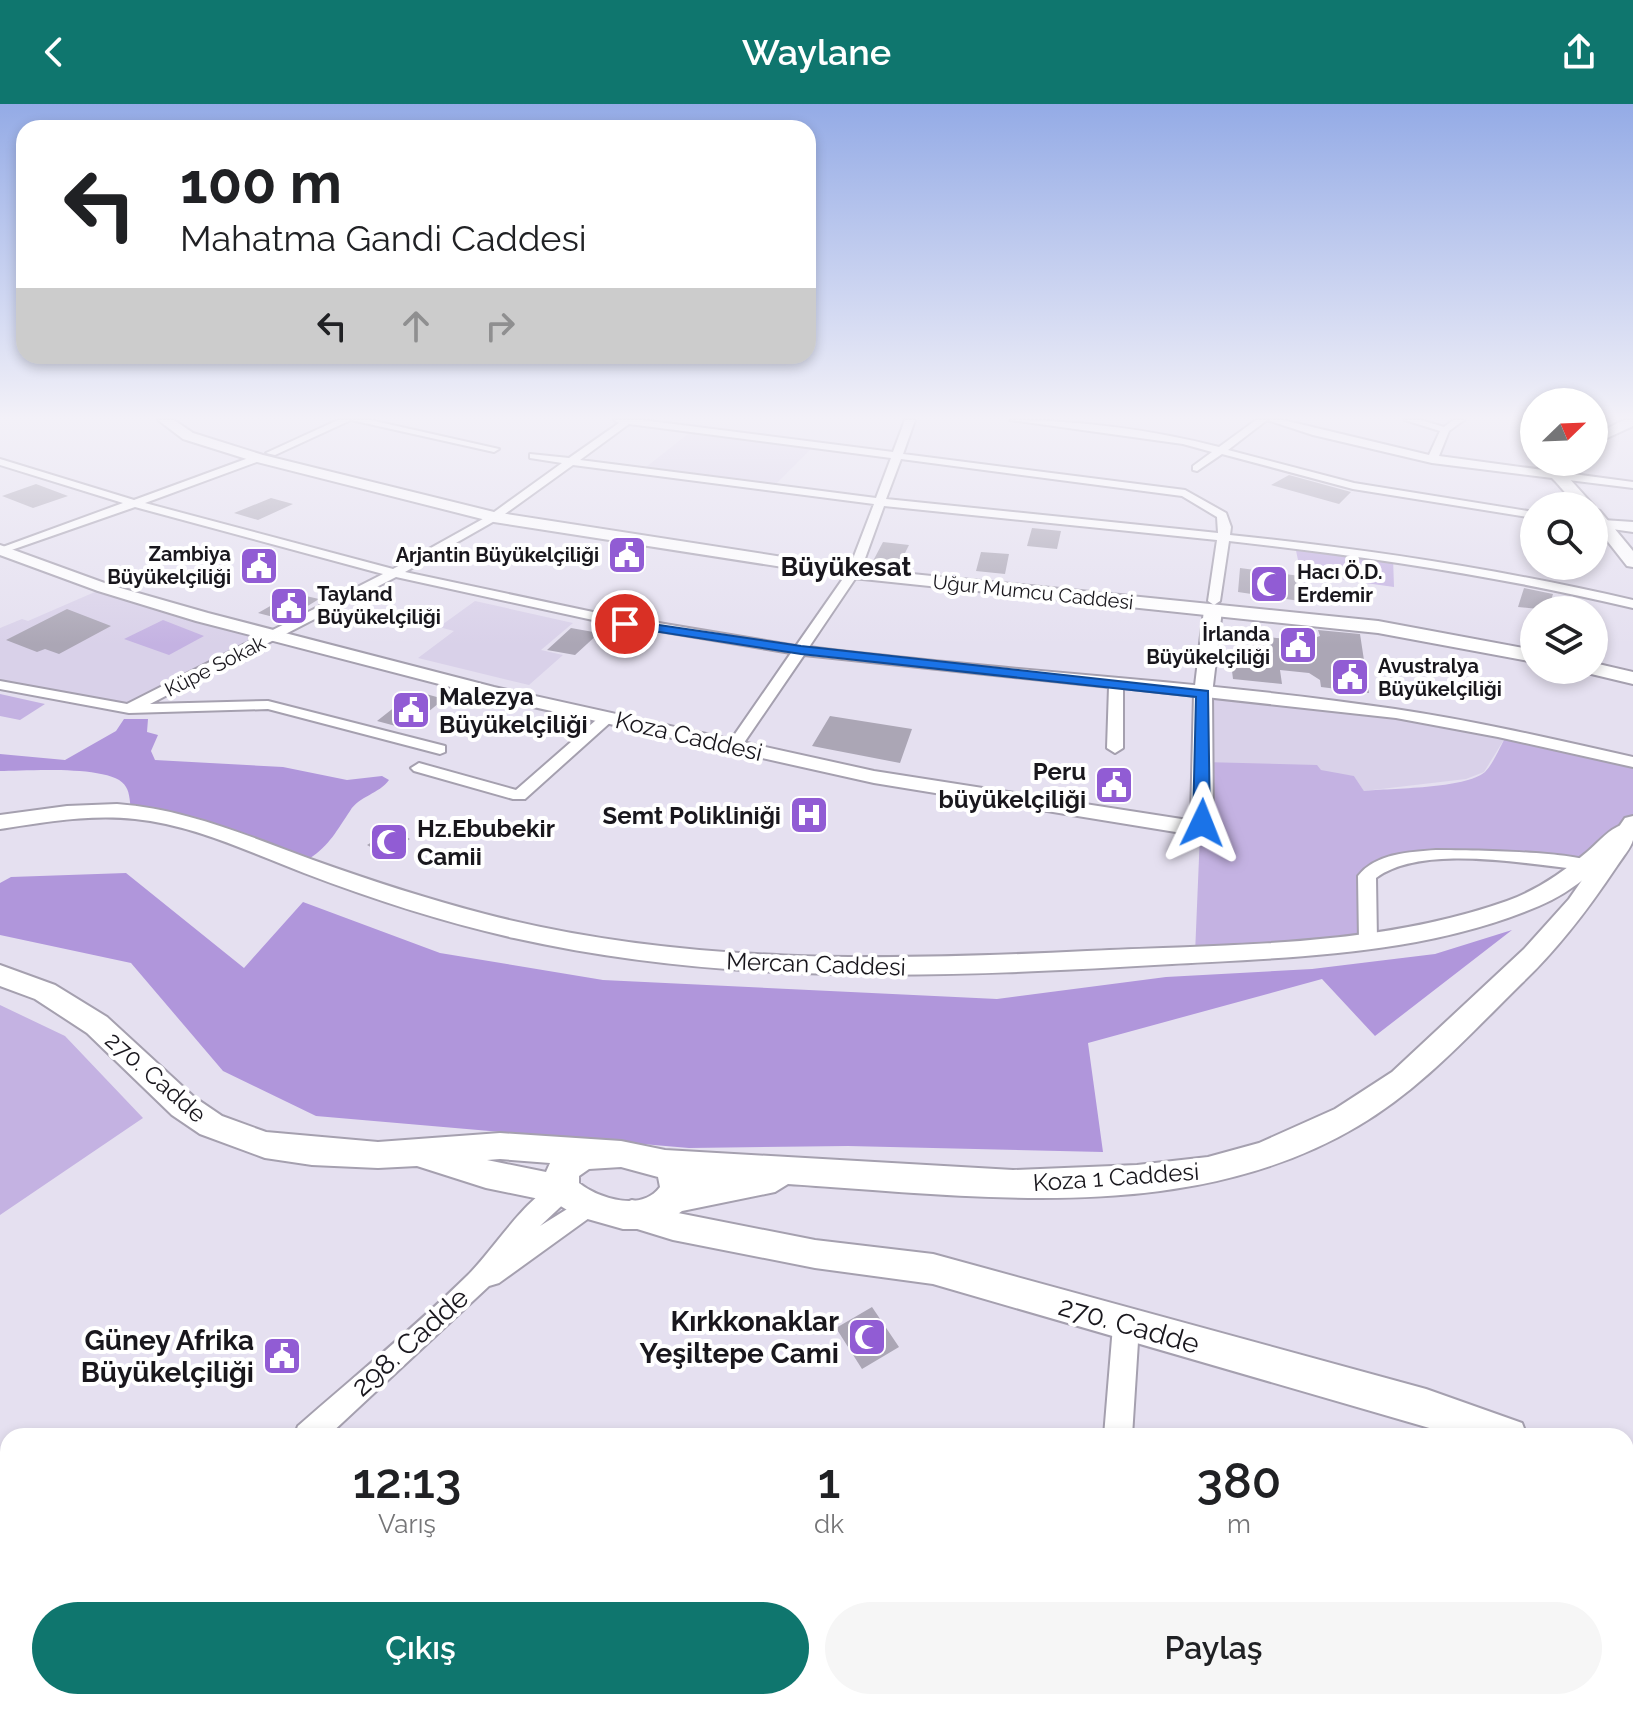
<!DOCTYPE html>
<html lang="tr">
<head>
<meta charset="utf-8">
<style>
  body { margin:0; font-family:Raleway,sans-serif; background:#f6f6f6; color:#202124; height:100vh; display:flex; flex-direction:column; font-size:30px; white-space:nowrap }
  * { box-sizing:border-box; margin:0 }
  p { font-size:26px; color:#757577 }
  .icon { flex:none; width:44px; height:44px; fill:none; stroke:currentColor; stroke-width:2; stroke-linecap:round; stroke-linejoin:round }
  .map { position:relative; flex:1; overflow:hidden }
  .drawer { position:absolute; left:0px; top:1324px; width:1634px; height:282px; display:flex; flex-direction:column; background:#fff; border-radius:24px 24px 0 0; box-shadow:0 4px 12px #0003 }
  .drawer>* { flex:none }
  .top-card { position:absolute; left:16px; top:16px; width:800px; height:244px; border-radius:24px; box-shadow:0 4px 12px #0003; background:#fff; color:#202124; overflow:hidden }
  .needle { width:52px; rotate:67deg }
  .controls { position:absolute; left:1520px; top:284px; display:grid; gap:16px }
  .controls a { display:grid; place-items:center; width:88px; height:88px; border-radius:50%; background:#fff; box-shadow:0 4px 12px #0003; font-size:40px }
  .pin { position:absolute; display:grid; place-items:center; width:68px; height:68px; color:#fff; margin:-34px; border:4px solid #fff; border-radius:50%; box-shadow:0 2px 8px #0007 }
  .me { position:absolute; width:88px; margin:-44px; rotate:2deg; stroke-linejoin:round; filter:drop-shadow(0 0 6px #0008) }
  .turn { display:flex; align-items:center; gap:28px; height:168px; padding:0 32px; font-size:36px }
  .turn .icon { width:104px; height:104px; stroke-width:2.5 }
  .turn b { display:block; font-size:56px; line-height:68px }
  .lanes { display:flex; align-items:center; height:76px; padding:0 32px; background:#0003; justify-content:center; gap:40px; direction:ltr }
  .lanes .off { opacity:.35 }
  .eta { display:flex; justify-content:space-evenly; align-items:center; height:136px; text-align:center }
  .eta b { font-size:48px; font-weight:600; line-height:56px }
  .action { display:flex; gap:16px; margin-top:auto; padding:16px 32px }
  .action a { flex:1; height:92px; border-radius:48px; background:#0f766e; color:#fff; font-size:32px; font-weight:600; line-height:92px; text-align:center }
  .action a+a { background:#f6f6f6; color:#202124 }
  header { display:flex; justify-content:space-between; align-items:center; height:104px; padding:0 32px; background:#0f766e; color:#fff; font-size:36px; font-weight:600 }
  .map>svg:first-child { display:block }
  .built { fill:#d9d1e9 }
  .green { fill:#c4b2e2 }
  .forest { fill:#b096db }
  .building { fill:#aba6b5 }
  .lines { fill:none; stroke-linecap:round; stroke-linejoin:round }
  .minor-casing { stroke:#a5a0af; stroke-width:4 }
  .tertiary-casing { stroke:#a5a0af; stroke-width:4 }
  .secondary-casing { stroke:#a5a0af; stroke-width:4 }
  .minor { fill:#fff; fill-rule:evenodd }
  .tertiary { fill:#fff; fill-rule:evenodd }
  .secondary { fill:#fff; fill-rule:evenodd }
  .route { fill:#1a73e8; stroke:#114b97; stroke-width:2 }
  .labels { text-anchor:middle; dominant-baseline:central; stroke-width:8; stroke-linejoin:round; paint-order:stroke }
  .far-poi-label { font-size:20px; font-weight:bold; fill:#19171d; stroke:#fff; text-anchor:end }
  .far-street-label { font-size:20px; fill:#19171d; stroke:#fff }
  .poi-label { font-size:24px; font-weight:bold; fill:#19171d; stroke:#fff; text-anchor:start }
  .street-label { font-size:24px; fill:#19171d; stroke:#fff }
  .far-district-label { font-size:26px; font-weight:bold; fill:#19171d; stroke:#fff }
  .near-poi-label { font-size:28px; font-weight:bold; fill:#19171d; stroke:#fff; text-anchor:end }
  .near-street-label { font-size:28px; fill:#19171d; stroke:#fff }
</style>
</head>
<body>
<header><svg class="icon" aria-label="back" viewBox="0 0 24 24"><path d="M15 5l-7 7 7 7"/></svg>Waylane<svg class="icon" aria-label="share" viewBox="0 0 24 24"><path d="M12 15V3M7 8l5-5 5 5M5 13v7h14v-7"/></svg></header>
<div class="map">
<svg width="1633" height="1605" viewBox="0 0 1633 1605">
  <rect width="100%" height="100%" fill="#e5e0f0"/>
  <path class="built" d="M 693,326 L 815,341 L 771,385 L 641,367 Z
    M 104,484 L 277,531 L 129,605 L 0,581 L 0,524 L 22,515 L 28,517 Z
    M 475,497 L 573,519 L 541,546 L 563,551 L 529,581 L 418,554 L 454,527 L 439,523 Z
    M 1203,590 L 1344,602 L 1508,629 L 1484,668 L 1466,675 L 1364,687 L 1354,672 L 1203,658 Z"/>
  <path class="green" d="M 1295,442 L 1393,453 L 1394,483 L 1301,470 Z
    M 163,516 L 204,532 L 169,551 L 124,535 Z
    M 0,590 L 45,600 L 20,616 L 0,612 Z
    M 1508,629 L 1633,658 L 1633,719 L 1586,760 L 1445,749 L 1372,766 L 1368,837 L 1195,850 L 1203,658 L 1317,661 L 1321,666 L 1354,672 L 1364,687 C 1391,684 1465,685 1485,668 C 1494,659 1501,640 1508,629 Z
    M 0,901 L 65,932 L 143,1014 L 0,1111 Z"/>
  <path class="forest" d="M 124,615 L 148,615 L 147,628 L 158,631 L 151,647 L 155,656 L 283,663 L 347,676 L 382,672 L 389,676 C 379,690 359,692 350,707 C 337,726 330,741 309,755 L 131,707 C 130,700 130,689 126,683 C 115,660 25,667 0,667 L 0,650 L 65,656 L 116,627 Z
    M 126,769 L 244,864 L 303,798 L 440,849 L 603,876 L 997,895 L 1166,873 L 1312,865 L 1435,850 L 1512,826 L 1375,932 L 1322,875 L 1088,939 L 1103,1048 L 848,1042 L 689,1044 L 316,1012 L 223,967 L 131,859 L 0,831 L 0,779 L 11,773 Z"/>
  <path class="building" d="M 1289,371 L 1351,388 L 1339,400 L 1271,381 Z
    M 36,380 L 68,392 L 33,404 L 2,392 Z
    M 271,394 L 293,400 L 258,416 L 234,409 Z
    M 1032,424 L 1061,427 L 1057,445 L 1027,442 Z
    M 883,438 L 909,441 L 899,461 L 873,457 Z
    M 981,448 L 1009,450 L 1005,470 L 976,467 Z
    M 1240,464 L 1300,472 L 1300,497 L 1238,488 Z
    M 1524,484 L 1553,490 L 1548,506 L 1518,503 Z
    M 293,489 L 319,495 L 285,516 L 258,509 Z
    M 67,505 L 111,522 L 59,550 L 45,545 L 37,548 L 6,536 Z
    M 571,524 L 599,529 L 575,551 L 547,546 Z
    M 1318,526 L 1360,530 L 1369,589 L 1321,583 L 1320,576 L 1309,569 L 1280,566 L 1282,580 L 1233,575 L 1230,551 L 1251,553 L 1268,548 L 1267,533 L 1304,537 L 1320,532 Z
    M 415,587 L 444,595 L 407,625 L 377,617 Z
    M 830,612 L 912,625 L 900,659 L 812,642 Z
    M 393,725 L 410,735 L 385,751 L 367,741 Z
    M 872,1203 L 899,1243 L 862,1265 L 836,1224 Z"/>
  <g class="lines">
    <g class="minor-casing">
      <path id="minor" d="M 338,316 L 351,316 L 275,351 L 266,349 Z
        M 351,316 L 370,316 L 499,345 L 494,348 Z
        M 614,316 L 642,316 L 893,348 L 905,316 L 915,316 L 903,350 L 1185,386 L 1226,409 L 1231,423 L 1230,431 C 1366,445 1500,465 1633,496 L 1633,504 C 1499,472 1365,452 1229,437 L 1220,497 L 1214,501 L 1208,497 L 1217,436 L 884,402 L 863,460 L 857,464 L 851,460 L 874,400 L 573,361 L 498,415 L 405,468 L 593,508 L 796,542 L 849,466 L 853,465 L 859,469 L 809,543 C 1004,568 1201,576 1395,605 C 1475,617 1554,635 1633,653 L 1633,663 L 1498,633 L 1396,614 L 1123,584 L 1123,644 L 1115,649 L 1107,644 L 1109,583 L 804,551 L 739,646 L 734,648 L 726,643 L 791,549 L 593,516 L 396,473 L 150,600 L 268,597 L 445,642 L 445,648 L 440,650 L 268,605 L 129,609 L 0,585 L 0,577 L 127,600 L 383,470 L 135,403 L 0,450 L 0,444 L 123,399 L 0,361 L 0,355 L 134,396 L 254,352 L 262,352 L 262,356 L 145,399 L 393,465 L 490,411 L 562,359 L 530,354 L 530,350 L 569,354 L 619,319 ZM 629,320 L 891,354 L 876,394 L 580,356 ZM 901,355 L 1182,392 L 1217,413 L 1218,429 L 886,395 Z
        M 1010,316 C 1077,316 1154,326 1219,343 L 1256,316 L 1267,316 L 1228,346 L 1354,379 L 1534,408 L 1534,414 L 1353,385 L 1222,350 L 1197,367 L 1193,366 L 1193,362 L 1212,348 L 1183,340 Z
        M 1267,316 L 1283,316 L 1429,351 L 1440,327 L 1405,316 L 1421,316 L 1444,323 L 1453,316 L 1464,316 L 1449,327 L 1439,352 L 1633,378 L 1633,384 L 1432,359 L 1313,331 Z
        M 608,609 L 613,610 L 613,616 L 525,695 L 513,695 L 414,667 L 411,664 L 419,659 L 516,686 L 603,610 Z
        M 1436,746 C 1461,746 1582,747 1595,760 L 1586,766 C 1530,761 1423,739 1376,774 L 1377,837 L 1375,842 L 1361,842 L 1359,837 L 1358,772 C 1376,749 1410,748 1436,746 Z
        M 563,1076 L 571,1079 L 575,1086 L 571,1093 L 540,1122 L 588,1092 L 596,1095 L 600,1102 L 596,1109 L 499,1179 L 489,1182 L 328,1332 L 294,1332 L 298,1322 C 355,1272 414,1224 468,1171 C 495,1144 528,1089 563,1076 Z
        M 1126,1210 L 1135,1214 L 1139,1222 L 1132,1332 L 1104,1332 L 1113,1222 L 1117,1214 Z
        M 32,1598 L 68,1598 L 65,1605 L 29,1605 Z
        M 933,1598 L 967,1598 L 964,1605 L 930,1605 Z"/>
    </g>
    <g class="tertiary-casing">
      <path id="tertiary" d="M 1603,416 L 1633,418 L 1633,428 L 1598,423 L 1598,417 Z
        M 0,441 L 110,481 L 208,509 L 494,583 L 874,667 L 1188,716 L 1191,715 L 1194,590 L 1204,506 L 1213,501 L 1222,506 L 1212,590 L 1213,719 L 1210,724 L 1188,730 L 874,679 L 493,594 L 196,517 L 98,487 L 0,451 Z
        M 117,700 C 186,705 248,732 313,756 C 369,776 427,795 485,810 C 682,861 885,857 1087,847 C 1225,840 1375,844 1507,797 C 1537,786 1562,769 1587,748 C 1596,741 1606,728 1617,723 C 1623,720 1625,721 1632,723 L 1633,731 C 1606,758 1575,787 1539,802 C 1424,851 1295,853 1172,860 C 951,873 732,883 514,834 C 443,818 372,795 304,769 C 249,748 194,721 135,715 C 90,710 45,718 0,725 L 0,711 L 67,702 Z
        M 632,1096 L 673,1108 L 815,1136 L 933,1150 L 1426,1285 L 1522,1319 L 1527,1332 L 1457,1332 L 933,1180 L 815,1164 L 673,1136 L 621,1120 L 616,1110 L 621,1100 Z
        M 1626,1371 L 1633,1374 L 1633,1413 L 1626,1410 Z"/>
    </g>
    <g class="secondary-casing">
      <path id="secondary" d="M 158,316 L 174,316 L 193,329 L 263,351 L 494,408 L 853,464 L 1378,517 L 1534,546 L 1534,558 L 1378,529 L 853,474 L 494,418 L 253,357 L 183,335 Z
        M 1624,316 L 1633,316 L 1633,322 L 1594,340 L 1594,331 Z
        M 1561,358 L 1575,358 L 1568,373 L 1594,402 L 1577,402 L 1555,377 L 1552,374 Z
        M 1594,405 L 1600,407 L 1633,447 L 1633,463 L 1627,462 L 1594,420 Z
        M 1594,559 L 1633,568 L 1633,580 L 1587,569 L 1585,566 L 1594,566 Z
        M 1633,712 C 1633,719 1633,729 1633,736 C 1631,744 1622,754 1617,762 C 1589,804 1559,844 1522,879 C 1470,930 1421,985 1358,1022 C 1188,1123 976,1092 788,1080 L 775,1088 L 682,1107 L 668,1117 L 641,1125 L 623,1125 L 577,1112 L 554,1098 L 486,1084 L 417,1062 L 378,1064 L 312,1061 L 265,1054 L 200,1030 L 172,1011 L 87,929 L 35,895 L 0,882 L 0,861 L 55,881 L 107,913 L 194,993 L 222,1012 L 266,1028 L 378,1038 L 500,1029 L 621,1037 L 665,1046 L 1013,1066 L 1137,1061 L 1208,1053 L 1259,1039 L 1335,1005 L 1392,968 L 1524,845 L 1569,795 L 1625,714 ZM 500,1055 L 550,1059 L 546,1068 L 487,1056 ZM 621,1063 L 658,1073 L 660,1083 C 642,1108 599,1095 579,1079 L 579,1072 L 589,1065 Z"/>
    </g>
    <use href="#minor" class="minor"/>
    <use href="#tertiary" class="tertiary"/>
    <use href="#secondary" class="secondary"/>
  </g>
  <linearGradient id="sky" x2="0" y2="1"><stop stop-color="#94abe6"/><stop offset="0.58" stop-color="#f3f1f8"/><stop offset="1" stop-color="#f3f1f8" stop-opacity="0"/></linearGradient>
  <rect width="1633" height="541" fill="url(#sky)"/>
  <path class="route" d="M 625,516 L 801,542 L 1208,587 L 1210,719 L 1202,725 L 1193,719 L 1196,593 L 801,550 L 621,522 L 621,517 Z"/>
  <defs>
    <g id="civic-square" transform="scale(2)"><rect x="-9" y="-9" width="18" height="18" rx="4" fill="#915cd4" stroke="#fff"/><path d="M-.6-6.5H3V-4.5H.6V-3L4-1V1h2V6H-6V1h2V-1L-.6-3ZM-1.2 2.5V6h2.4V2.5Z" fill="#fff"/></g>
    <g id="mosque-square" transform="scale(2)"><rect x="-9" y="-9" width="18" height="18" rx="4" fill="#915cd4" stroke="#fff"/><path d="M3.5-4.9A6 6 0 1 0 3.5 4.9A5 5 0 1 1 3.5-4.9Z" fill="#fff"/></g>
    <g id="hospital-square" transform="scale(2)"><rect x="-9" y="-9" width="18" height="18" rx="4" fill="#915cd4" stroke="#fff"/><path d="M-5-5h3v3.5h4V-5h3V5h-3V1.5h-4V5h-3Z" fill="#fff"/></g>
  </defs>
  <g fill-rule="evenodd">
    <use href="#civic-square" x="627" y="451"/>
    <use href="#civic-square" x="259" y="462"/>
    <use href="#mosque-square" x="1269" y="480"/>
    <use href="#civic-square" x="289" y="502"/>
    <use href="#civic-square" x="1298" y="541"/>
    <use href="#civic-square" x="1350" y="573"/>
    <use href="#civic-square" x="411" y="606"/>
    <use href="#civic-square" x="1114" y="681"/>
    <use href="#hospital-square" x="809" y="711"/>
    <use href="#mosque-square" x="389" y="738"/>
    <use href="#mosque-square" x="867" y="1233"/>
    <use href="#civic-square" x="282" y="1252"/>
  </g>
  <g class="labels">
    <g class="far-poi-label">
      <text x="231" y="450">Zambiya<tspan x="231" dy="23">Büyükelçiliği</tspan></text>
      <text x="599" y="451">Arjantin Büyükelçiliği</text>
      <text x="1297" y="468" text-anchor="start">Hacı Ö.D.<tspan x="1297" dy="23">Erdemir</tspan></text>
      <text x="317" y="490" text-anchor="start">Tayland<tspan x="317" dy="23">Büyükelçiliği</tspan></text>
      <text x="1270" y="530">İrlanda<tspan x="1270" dy="23">Büyükelçiliği</tspan></text>
      <text x="1378" y="562" text-anchor="start">Avustralya<tspan x="1378" dy="23">Büyükelçiliği</tspan></text>
    </g>
    <g class="far-street-label">
      <text transform="translate(1033 488) rotate(6)">Uğur Mumcu Caddesi</text>
      <text transform="translate(215 562) rotate(-27)">Küpe Sokak</text>
    </g>
    <g class="poi-label">
      <text x="439" y="592">Malezya<tspan x="439" dy="28">Büyükelçiliği</tspan></text>
      <text x="1086" y="667" text-anchor="end">Peru<tspan x="1086" dy="28">büyükelçiliği</tspan></text>
      <text x="781" y="711" text-anchor="end">Semt Polikliniği</text>
      <text x="417" y="724">Hz.Ebubekir<tspan x="417" dy="28">Camii</tspan></text>
    </g>
    <g class="street-label">
      <text transform="translate(689 632) rotate(13)">Koza Caddesi</text>
      <text transform="translate(816 860) rotate(2)">Mercan Caddesi</text>
      <text transform="translate(156 973) rotate(41)">270. Cadde</text>
      <text transform="translate(1116 1073) rotate(-4)">Koza 1 Caddesi</text>
    </g>
    <g class="far-district-label">
      <text x="846" y="463">Büyükesat</text>
    </g>
    <g class="near-poi-label">
      <text x="839" y="1217">Kırkkonaklar<tspan x="839" dy="32">Yeşiltepe Cami</tspan></text>
      <text x="254" y="1236">Güney Afrika<tspan x="254" dy="32">Büyükelçiliği</tspan></text>
    </g>
    <g class="near-street-label">
      <text transform="translate(1129 1221) rotate(16)">270. Cadde</text>
      <text transform="translate(410 1238) rotate(-42)">298. Cadde</text>
    </g>
  </g>
</svg>
<div class="controls">
<a><svg class="needle" viewBox="-14 -14 28 28"><path d="M0-13l5 13h-10z" fill="#e53935"/><path d="M0 13l5-13h-10z" fill="#757577"/></svg></a>
<a><svg class="icon" aria-label="search" viewBox="0 0 24 24"><circle cx="10" cy="10" r="6"/><path d="M15 15l6 6"/></svg></a>
<a><svg class="icon" aria-label="layers" viewBox="0 0 24 24"><path d="M12 4l9 5-9 5-9-5zM3 14l9 5 9-5"/></svg></a>
</div>
<div class="pin" style="left:625px;top:520px;background:#d93025"><svg class="icon" aria-label="arrive" viewBox="0 0 24 24"><path d="M6 21V4h12l-3 4 3 4H6"/></svg></div>
<svg class="me" style="left:1202px;top:719px" viewBox="-20 -20 40 40"><path d="M0-17L14 15 0 8-14 15z" fill="#1a73e8" stroke="#fff" stroke-width="4"/></svg>
<div class="top-card">
<div class="turn"><svg class="icon" aria-label="left" viewBox="0 0 24 24"><path d="M17 20v-9H6M10 6l-5 5 5 5"/></svg><div><b>100 m</b>Mahatma Gandi Caddesi</div></div>
<div class="lanes"><svg class="icon" aria-label="left" viewBox="0 0 24 24"><path d="M17 20v-9H6M10 6l-5 5 5 5"/></svg><svg class="icon off" aria-label="ahead" viewBox="0 0 24 24"><path d="M12 20V5M6 11l6-6 6 6"/></svg><svg class="icon off" aria-label="right" viewBox="0 0 24 24"><path d="M7 20v-9h11M14 6l5 5-5 5"/></svg></div>
</div>
<section class="drawer">
<div class="eta">
<div><b>12:13</b><p>Varış</p></div>
<div><b>1</b><p>dk</p></div>
<div><b>380</b><p>m</p></div>
</div>
<div class="action"><a>Çıkış</a><a>Paylaş</a></div>
</section>
</div>
</body>
</html>
